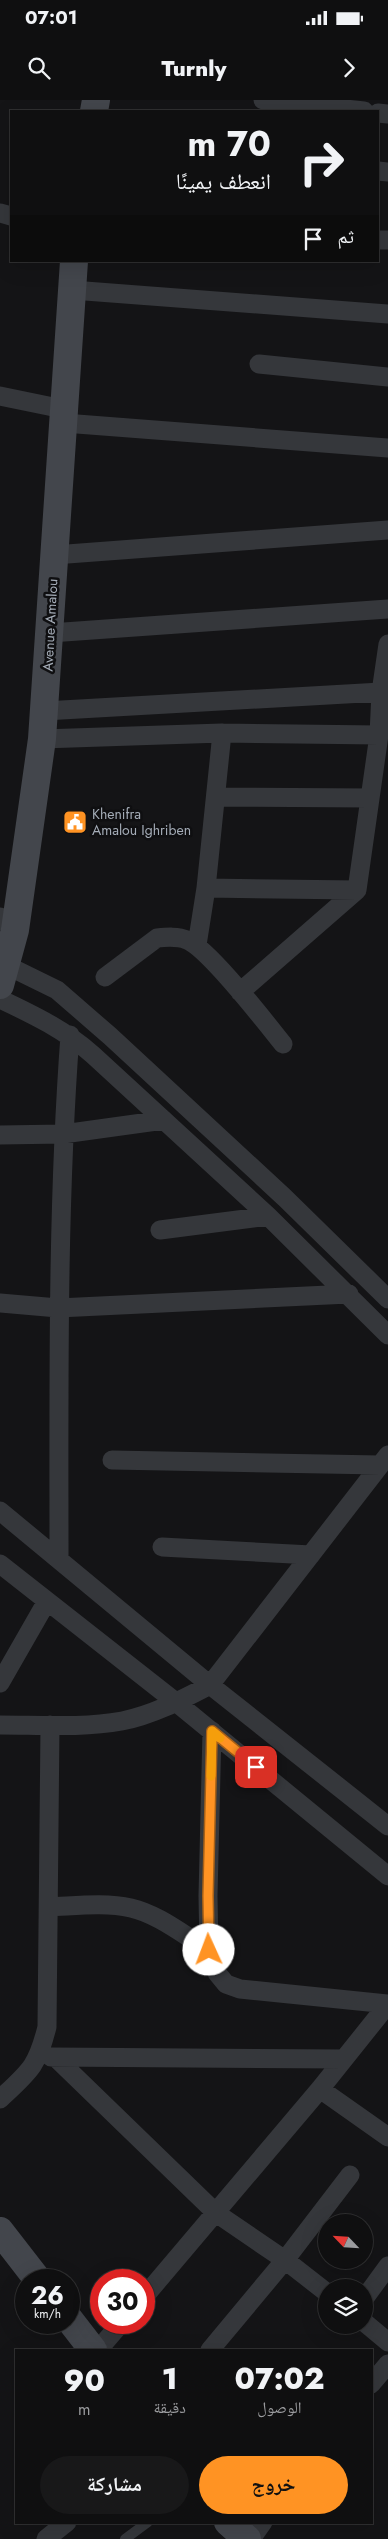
<!DOCTYPE html>
<html lang="ar">
<head>
<meta charset="utf-8">
<style>
  body { margin:0; font-family:Jost,"Noto Naskh Arabic",sans-serif; background:#181819; color:#f1f3f6; direction:rtl; height:100vh; display:flex; flex-direction:column; font-size:19px; white-space:nowrap }
  * { box-sizing:border-box; margin:0 }
  p { font-size:16px; color:#9b9c9f }
  .icon { flex:none; width:28px; height:28px; fill:none; stroke:currentColor; stroke-width:2; stroke-linecap:round; stroke-linejoin:round }
  .map { position:relative; flex:1; overflow:hidden; direction:ltr }
  .details { position:absolute; left:15px; top:2249px; width:358px; height:175px; display:flex; flex-direction:column; background:#0f0f10; border-radius:0px; box-shadow:0 5px 20px #0002,0 0 0 1px #2f2f30; direction:rtl }
  .details>* { flex:none }
  .top-card { position:absolute; left:10px; top:10px; width:369px; height:152px; border-radius:0px; box-shadow:0 5px 20px #0002,0 0 0 1px #2f2f30; direction:rtl; background:#0f0f10; color:#f1f3f6; overflow:hidden }
  .needle { width:32px; rotate:295deg }
  .tools { position:absolute; left:318px; top:2114px; display:grid; gap:10px }
  .tools a { display:grid; place-items:center; width:55px; height:55px; border-radius:50%; background:#0f0f10; box-shadow:0 5px 20px #0002,0 0 0 1px #2f2f30; font-size:25px }
  .speed { position:absolute; left:15px; top:2169px; display:flex; gap:10px; font-size:25px; font-weight:700; text-align:center }
  .speed>* { display:grid; place-content:center; width:65px; height:65px; border-radius:50%; background:#0f0f10; box-shadow:0 5px 20px #0002,0 0 0 1px #2f2f30; line-height:1 }
  .speed small { font-size:12px; font-weight:400 }
  .speed .limit { border:8px solid #d22; background:#fff; color:#111 }
  .pin { position:absolute; display:grid; place-items:center; width:42px; height:42px; color:#fff; margin:-21px; border-radius:10px; box-shadow:0 2px 8px #0006 }
  .me { position:absolute; width:55px; margin:-28px; rotate:358deg; stroke-linejoin:round; filter:drop-shadow(0 0 4px #0008) }
  .turn { display:flex; align-items:center; gap:18px; height:105px; padding:0 25px; font-size:22px }
  .turn .icon { width:65px; height:65px; stroke-width:2.5 }
  .turn b { display:block; font-size:35px; line-height:42px }
  .then { display:flex; align-items:center; height:48px; padding:0 25px; background:#0003; gap:10px; font-size:19px }
  .eta { display:flex; justify-content:space-evenly; align-items:center; height:85px; text-align:center }
  .eta b { font-size:30px; font-weight:800; line-height:35px }
  .cta { display:flex; gap:10px; margin-top:auto; padding:10px 25px }
  .cta a { flex:1; height:58px; border-radius:30px; background:#ff9323; color:#111; font-size:20px; font-weight:800; line-height:58px; text-align:center }
  .cta a+a { background:#181819; color:#f1f3f6 }
  .status { display:flex; justify-content:space-between; align-items:center; height:35px; padding:0 25px; background:#0f0f10; direction:ltr }
  .status svg { height:14px; fill:currentColor }
  header { display:flex; justify-content:space-between; align-items:center; height:65px; padding:0 25px; background:#0f0f10; font-size:22px; font-weight:800 }
  .map>svg:first-child { display:block }
  .lines { fill:none; stroke-linecap:round; stroke-linejoin:round }
  .lane { stroke:#35373b; stroke-width:10 }
  .street { stroke:#35373b; stroke-width:19 }
  .secondary { stroke:#43464c; stroke-width:28 }
  .route-casing { stroke:#a66017; stroke-width:12 }
  .route { stroke:#ff9323; stroke-width:9 }
  .slow { stroke:#f59e0b; stroke-width:9 }
  .labels { text-anchor:middle; dominant-baseline:central; stroke-width:5; stroke-linejoin:round; paint-order:stroke }
  .street-label { font-size:14px; fill:#a5adb8; stroke:#0f0f11 }
  .poi-label { font-size:14px; fill:#a5adb8; stroke:#0f0f11; text-anchor:start }
</style>
</head>
<body>
<div class="status"><b>07:01</b><svg viewBox="0 0 49 12"><path d="M0 12V9h3v3zM5 12V6h3v6zM10 12V3h3v9zM15 12V0h3v12zM26 1h20v11H26zM47 4h2v5h-2z"/></svg></div>
<header><svg class="icon" aria-label="forward" viewBox="0 0 24 24"><path d="M9 5l7 7-7 7"/></svg>Turnly<svg class="icon" aria-label="search" viewBox="0 0 24 24"><circle cx="10" cy="10" r="6"/><path d="M15 15l6 6"/></svg></header>
<div class="map">
<svg width="388" height="2439" viewBox="0 0 388 2439">
  <rect width="100%" height="100%" fill="#141416"/>
  <g class="lines">
    <path class="lane" d="M 125,2439 L 148,2422"/>
    <path class="street" d="M 263,0 L 364,11
      M 378,13 L 388,14
      M 378,71 L 388,72
      M 0,113 L 11,116
      M 378,140 L 388,140
      M 72,190 L 388,214
      M 259,264 L 388,277
      M 0,296 L 63,309
      M 64,323 L 388,348
      M 54,455 L 388,430
      M 50,533 L 388,509
      M 44,611 L 381,592
      M 42,639 L 222,633 L 379,635
      M 216,697 L 370,698
      M 206,788 L 357,790
      M 0,817 L 15,830
      M 197,845 L 206,788 L 222,633
      M 6,865 L 57,890 L 110,936 L 285,1098 L 388,1199
      M 105,877 L 157,838 C 167,837 178,836 187,840 C 209,849 266,923 283,944
      M 240,892 L 357,790 L 379,635 L 381,592 L 388,544
      M 0,899 C 34,915 65,930 93,955 L 268,1116 L 388,1235
      M 0,1035 L 63,1034 L 164,1020
      M 160,1130 L 268,1116
      M 0,1203 L 58,1208 L 349,1194
      M 112,1360 L 380,1365
      M 0,1411 L 210,1585 L 388,1726
      M 162,1447 L 311,1455
      M 59,1459 C 59,1284 57,1110 70,935
      M 0,1464 L 177,1603 L 388,1776
      M 0,1583 L 47,1501
      M 0,1625 C 40,1625 83,1628 122,1621 C 153,1615 183,1599 210,1585 L 388,1355
      M 212,1631 L 208,1796 L 209,1850 L 217,1873 L 226,1884 L 240,1889 L 388,1904
      M 49,1807 C 75,1806 105,1802 131,1808 C 158,1814 185,1836 209,1850
      M 51,1957 L 344,1959
      M 56,1958 L 216,2113 L 285,2160 L 326,2192
      M 320,1989 L 388,2037
      M 0,1999 C 30,1971 37,1967 47,1927 L 50,1625
      M 144,2197 L 320,1989 L 388,1904
      M 364,2199 L 388,2166
      M 364,2222 L 388,2242
      M 98,2250 L 122,2222
      M 210,2250 L 285,2160 L 350,2075
      M 371,2284 L 388,2264
      M 46,2439 L 67,2422
      M 251,2439 L 263,2422"/>
    <path class="secondary" d="M 94,11 L 96,0
      M 0,885 L 15,830 L 42,639 L 74,161
      M 0,2131 L 38,2180
      M 69,2219 L 93,2250
      M 228,2422 L 247,2439"/>
  </g>
  <g class="lines">
    <g class="route-casing">
      <path id="route" d="M 209,1850 L 208,1796 L 212,1631 L 256,1667"/>
    </g>
    <use href="#route" class="route"/>
    <path class="slow" d="M 211,1676 L 212,1631 L 220,1638"/>
  </g>
  <defs>
    <g id="civic-square" transform="scale(1.25)"><rect x="-9" y="-9" width="18" height="18" rx="4" fill="#ff9323" stroke="#0f0f11"/><path d="M-.6-6.5H3V-4.5H.6V-3L4-1V1h2V6H-6V1h2V-1L-.6-3ZM-1.2 2.5V6h2.4V2.5Z" fill="#fff"/></g>
  </defs>
  <g fill-rule="evenodd">
    <use href="#civic-square" x="75" y="722"/>
  </g>
  <g class="labels">
    <g class="street-label">
      <text transform="translate(50 525) rotate(-87)">Avenue Amalou</text>
    </g>
    <g class="poi-label">
      <text x="92" y="714">Khenifra<tspan x="92" dy="16">Amalou Ighriben</tspan></text>
    </g>
  </g>
</svg>
<div class="tools">
<a><svg class="needle" viewBox="-14 -14 28 28"><path d="M0-13l5 13h-10z" fill="#e53935"/><path d="M0 13l5-13h-10z" fill="#9b9c9f"/></svg></a>
<a><svg class="icon" aria-label="layers" viewBox="0 0 24 24"><path d="M12 4l9 5-9 5-9-5zM3 14l9 5 9-5"/></svg></a>
</div>
<div class="speed"><div>26<small>km/h</small></div><div class="limit">30</div></div>
<div class="pin" style="left:256px;top:1667px;background:#d93025"><svg class="icon" aria-label="arrive" viewBox="0 0 24 24"><path d="M6 21V4h12l-3 4 3 4H6"/></svg></div>
<svg class="me" style="left:209px;top:1850px" viewBox="-20 -20 40 40"><circle r="19" fill="#fff"/><path d="M0-13L10 11 0 6-10 11z" fill="#ff9323"/></svg>
<div class="top-card">
<div class="turn"><svg class="icon" aria-label="right" viewBox="0 0 24 24"><path d="M7 20v-9h11M14 6l5 5-5 5"/></svg><div><b>70 m</b>انعطف يمينًا</div></div>
<div class="then">ثم<svg class="icon" aria-label="arrive" viewBox="0 0 24 24"><path d="M6 21V4h12l-3 4 3 4H6"/></svg></div>
</div>
<section class="details">
<div class="eta">
<div><b>07:02</b><p>الوصول</p></div>
<div><b>1</b><p>دقيقة</p></div>
<div><b>90</b><p>m</p></div>
</div>
<div class="cta"><a>خروج</a><a>مشاركة</a></div>
</section>
</div>
</body>
</html>
